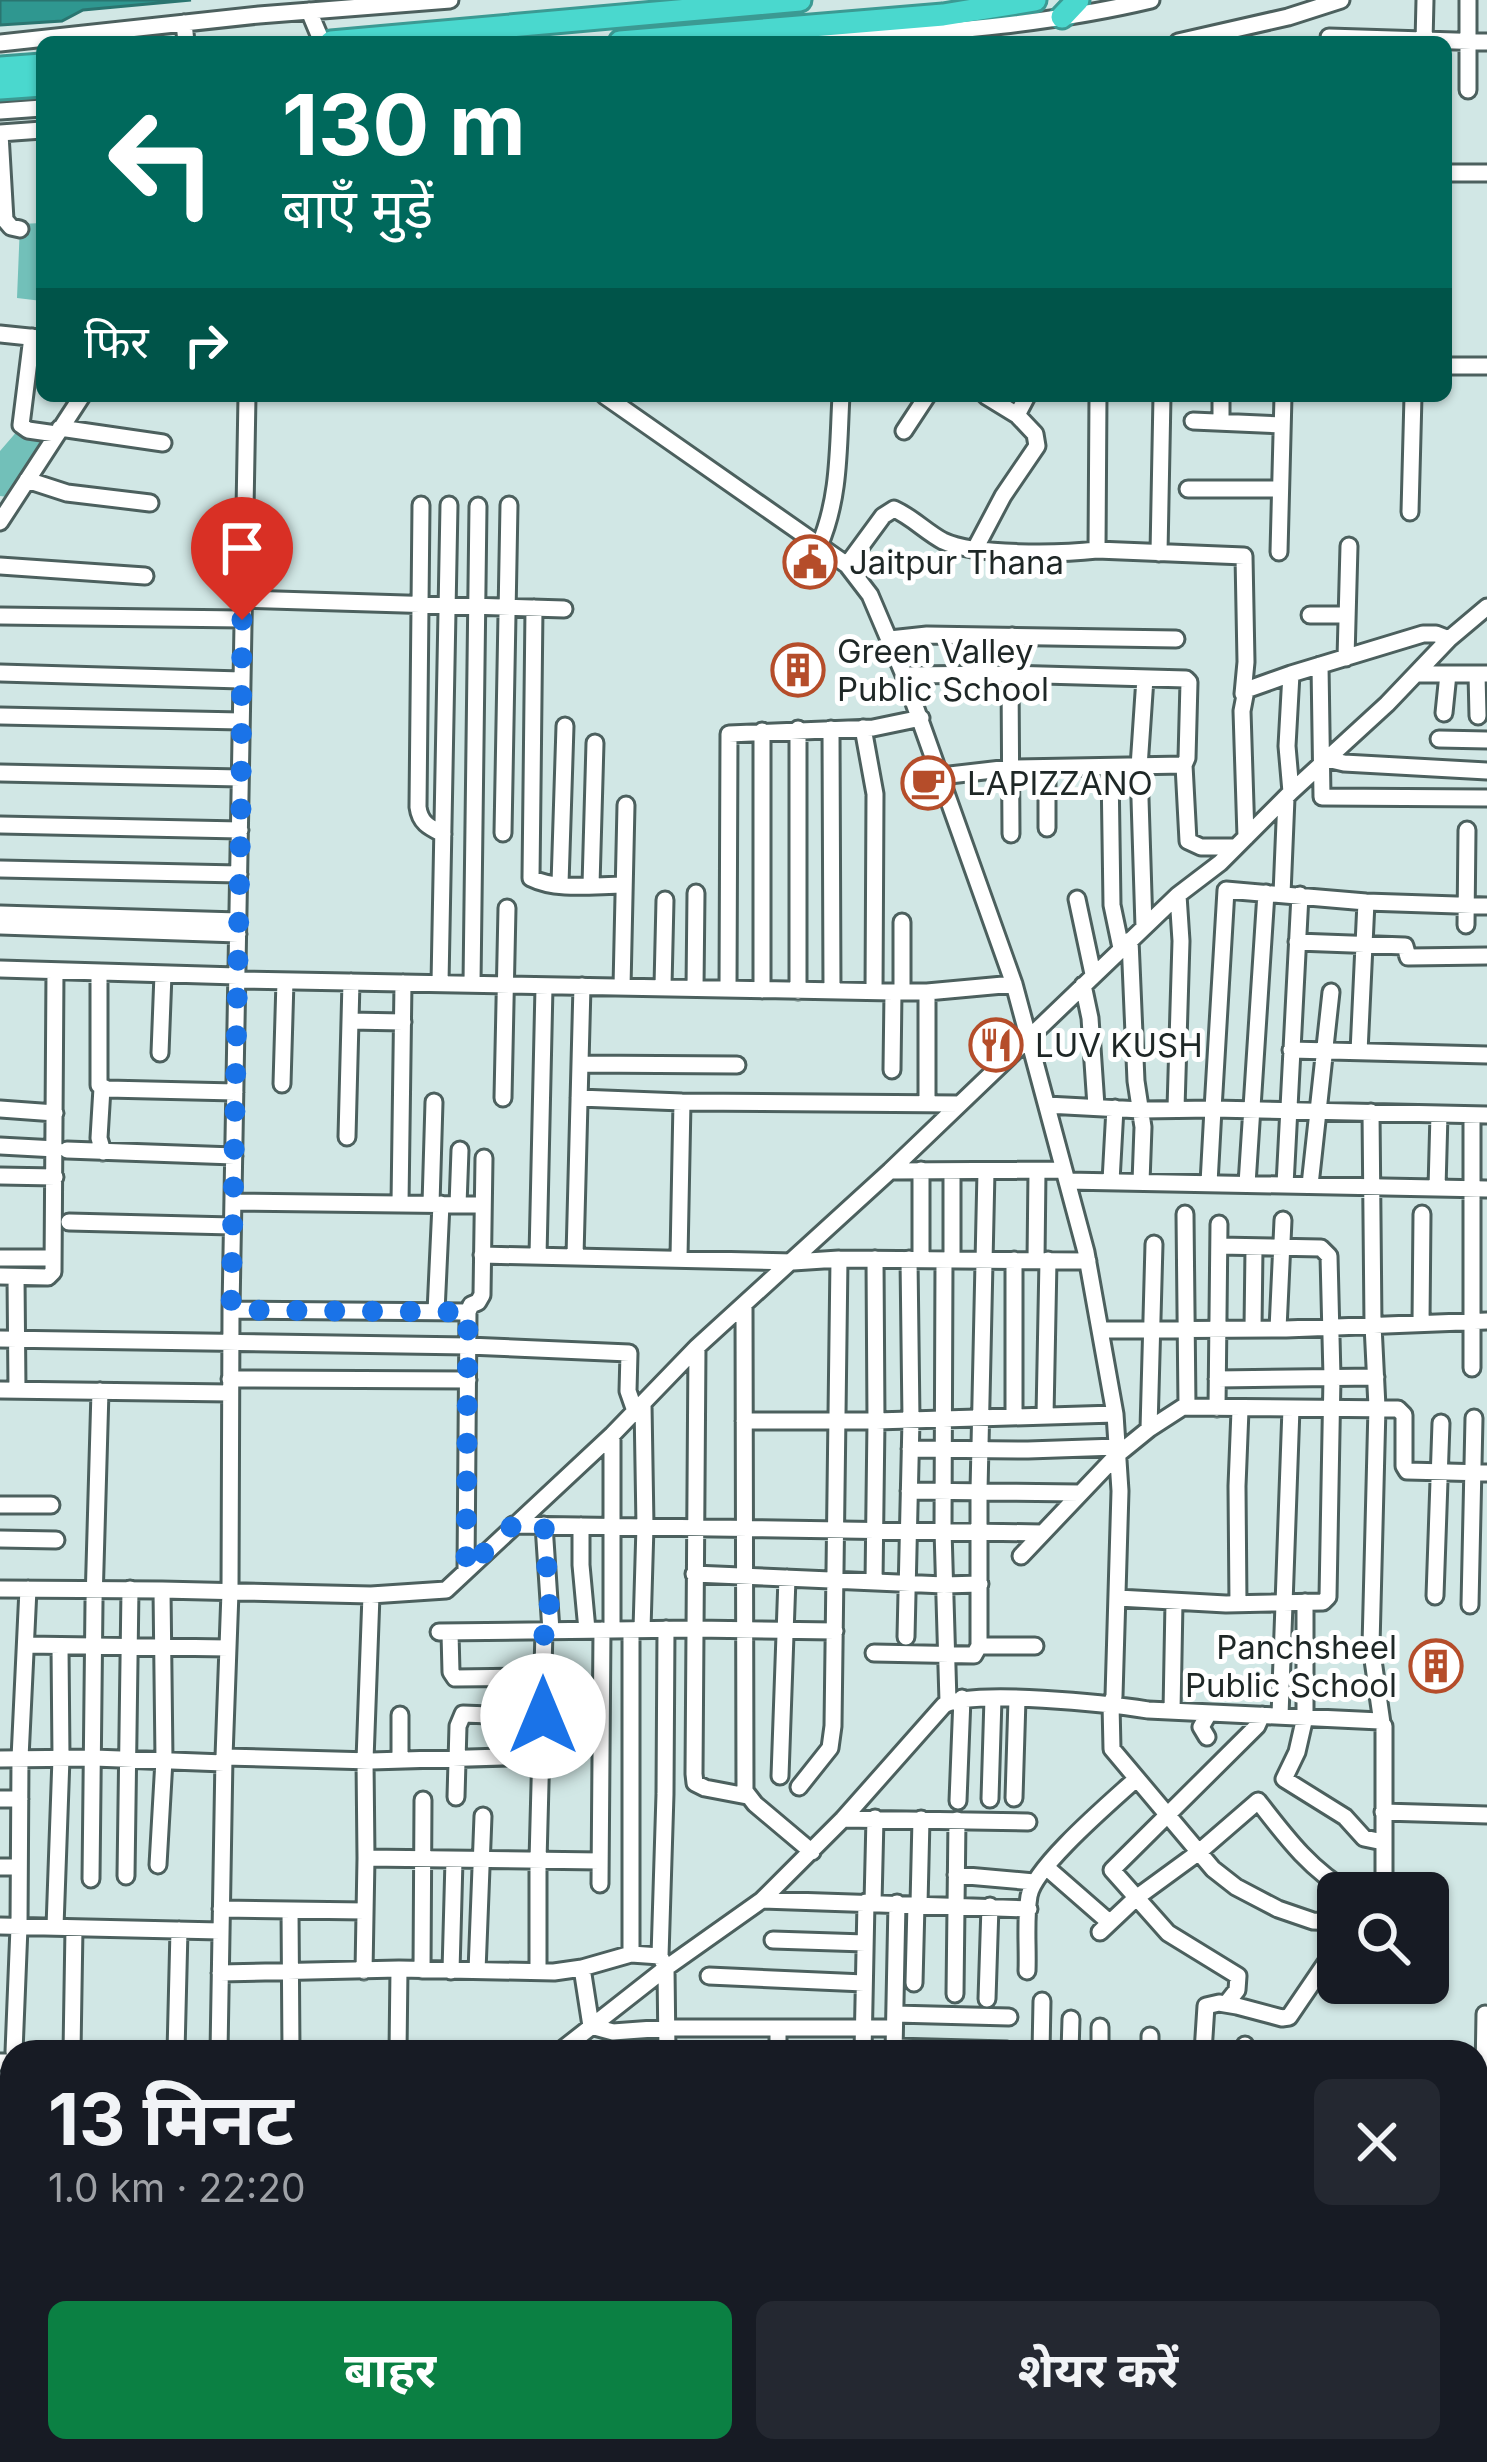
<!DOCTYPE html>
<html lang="hi">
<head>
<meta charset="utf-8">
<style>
  body { margin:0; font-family:Inter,"Noto Sans Devanagari",sans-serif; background:#242831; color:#f1f3f6; height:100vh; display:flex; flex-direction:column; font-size:45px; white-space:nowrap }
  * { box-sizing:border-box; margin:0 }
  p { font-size:39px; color:#9ea1a6 }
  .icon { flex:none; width:66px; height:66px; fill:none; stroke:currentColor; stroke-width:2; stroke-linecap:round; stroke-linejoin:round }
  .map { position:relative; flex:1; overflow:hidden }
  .side { position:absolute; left:0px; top:2040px; width:1488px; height:423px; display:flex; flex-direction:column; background:#171b24; border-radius:36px 36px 0 0; box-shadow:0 3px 9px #0004 }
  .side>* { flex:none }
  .top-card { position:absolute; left:36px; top:36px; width:1416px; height:366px; border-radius:18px; box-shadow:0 3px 9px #0004; background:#00695c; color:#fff; overflow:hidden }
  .controls { position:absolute; left:1317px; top:1872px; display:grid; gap:24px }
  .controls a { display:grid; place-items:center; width:132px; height:132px; border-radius:18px; background:#171b24; box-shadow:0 3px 9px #0004; font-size:60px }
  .pin { position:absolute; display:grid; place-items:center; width:102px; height:102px; color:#fff; margin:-123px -51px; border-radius:50% 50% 50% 0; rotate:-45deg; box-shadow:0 0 12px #0007 }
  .pin .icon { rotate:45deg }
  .me { position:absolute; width:132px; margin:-66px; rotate:0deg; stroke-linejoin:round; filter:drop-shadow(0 0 9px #0008) }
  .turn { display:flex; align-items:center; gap:42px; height:252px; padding:0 48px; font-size:54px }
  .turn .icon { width:156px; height:156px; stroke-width:2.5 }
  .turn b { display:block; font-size:84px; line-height:102px }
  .then { display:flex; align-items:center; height:114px; padding:0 48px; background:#0003; gap:24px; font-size:45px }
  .round { display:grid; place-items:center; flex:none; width:126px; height:126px; border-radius:18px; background:#242831 }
  .head { display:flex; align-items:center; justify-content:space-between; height:204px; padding:0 48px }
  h1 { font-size:72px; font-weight:700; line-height:90px }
  .primary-button { display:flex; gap:24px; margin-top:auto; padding:24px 48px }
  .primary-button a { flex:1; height:138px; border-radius:18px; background:#0b8043; color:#fff; font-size:48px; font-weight:700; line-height:138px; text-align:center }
  .primary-button a+a { background:#242831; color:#f1f3f6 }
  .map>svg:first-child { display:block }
  .green { fill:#72c0b9 }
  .water { fill:#2f9790; stroke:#2a7570; stroke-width:3 }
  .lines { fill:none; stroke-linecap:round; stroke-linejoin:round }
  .stream { stroke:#2a7570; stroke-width:3 }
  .canal { stroke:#2f9790; stroke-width:10 }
  .minor-casing { stroke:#4c605e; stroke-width:21 }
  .highway-casing { stroke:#3b9a93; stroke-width:27 }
  .minor { stroke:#fff; stroke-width:15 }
  .highway { stroke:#4ad8ce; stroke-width:21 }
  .route { stroke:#1a73e8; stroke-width:21; stroke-dasharray:0 37.8 }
  .labels { text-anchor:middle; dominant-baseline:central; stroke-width:10; stroke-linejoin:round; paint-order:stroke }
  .poi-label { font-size:33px; fill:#1e2726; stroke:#fff; text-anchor:start }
</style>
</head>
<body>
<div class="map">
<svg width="1487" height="2462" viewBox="0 0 1487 2462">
  <rect width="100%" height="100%" fill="#d1e7e5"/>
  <path class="green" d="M 42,223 L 42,301 L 17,298 L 20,224 Z
    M 19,429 L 46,434 L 8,497 L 0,496 L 0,451 Z
    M 1487,2385 L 1487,2462 L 1418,2462 L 1428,2451 L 1476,2451 L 1476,2397 Z"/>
  <path class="water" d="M 0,0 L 191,0 L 83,10 L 62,21 L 0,25 Z"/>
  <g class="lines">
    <path class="stream" d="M 1352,2461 L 1353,2462"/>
    <path class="canal" d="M 1476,2315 L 1487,2304
      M 1351,2462 L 1364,2451"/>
    <g class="minor-casing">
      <path id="minor" d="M 1468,0 L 1468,90
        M 309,11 L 322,42
        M 184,23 L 186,42
        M 1329,37 L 1487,42
        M 817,42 C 928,33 1042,26 1151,0
        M 1178,42 L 1288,17 L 1341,0
        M 1424,42 L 1425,0
        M 0,43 L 259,15 L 450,0
        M 0,111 L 42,108
        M 0,133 L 42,130
        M 0,134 L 5,220 L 11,227 L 20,229
        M 1446,173 L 1487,173
        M 0,334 L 39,338
        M 32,337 L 21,425 L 28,430 L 56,434
        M 1446,366 L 1487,366
        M 605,396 L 847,565 L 870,595 L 904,675 L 1014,984 L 1086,1252 L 1115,1414 L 1120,1491 L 1114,1696 L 1111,1704 L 1112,1749 L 1213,1869 L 1236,1887 L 1278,1909 L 1313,1921 L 1338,1922
        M 986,396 L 1017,415
        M 1193,421 L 1282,425
        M 1221,422 L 1221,396
        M 60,428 L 163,443
        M 904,431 L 927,396
        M 27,480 L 67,493 L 150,503
        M 1188,489 L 1280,489
        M 421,505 L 418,807 C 420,823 429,827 443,834
        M 1410,512 L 1413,396
        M 0,522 L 82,396
        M 819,546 C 840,498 838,448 841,396
        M 975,549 L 1003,496 L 1037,446 L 1035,434 L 1017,415 L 1027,396
        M 1097,550 L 1244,556 L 1246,662 L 1243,694
        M 1279,552 L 1283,396
        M 1159,553 L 1162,396
        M 847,565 L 883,516 L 894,509 C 912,517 926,532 943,541 C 974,556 1061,554 1097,550 L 1098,396
        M 0,566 L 145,576
        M 242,599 L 564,609
        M 534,608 L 531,878 C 557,891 595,885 624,885
        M 1310,615 L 1347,615
        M 0,616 L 242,619
        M 890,639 L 927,635 L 1176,639
        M 1346,658 L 1349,546
        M 1320,665 L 1322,797 L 1487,798
        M 0,673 L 241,680
        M 1418,674 L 1487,674
        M 1477,674 L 1478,716
        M 904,675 L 1010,674 L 1186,679 L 1189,682 L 1187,758 L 1184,765 L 1188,841 L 1201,847 L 1236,847
        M 1444,713 L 1448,674
        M 0,716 L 241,721
        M 863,728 L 875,794 L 874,992
        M 831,729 L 832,991
        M 762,731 L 762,990
        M 1439,739 L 1487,740
        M 1327,759 L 1344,763 L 1487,771
        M 1047,768 L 1047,828
        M 1110,768 L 1112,905 L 1121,948
        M 0,773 L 240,778
        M 941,776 L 1010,768 L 1184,765
        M 1291,792 L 1287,746 L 1291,674
        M 0,825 L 240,830
        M 503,833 L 509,505
        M 1011,834 L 1010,674 L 1012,636
        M 1246,837 L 1242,711 L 1246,690 L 1291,674 L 1423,634 L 1436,634 L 1449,639
        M 0,869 L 239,874
        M 560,884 L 565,726
        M 591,885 L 595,743
        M 1282,894 L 1286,798
        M 1077,899 L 1093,974
        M 0,914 L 238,921
        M 902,922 L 902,992
        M 1466,925 L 1467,830
        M 0,926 L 238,934
        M 1144,927 L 1139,767 L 1145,678
        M 1130,940 L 1136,1081 L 1143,1127 L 1141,1182
        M 1297,942 L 1405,946 L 1408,957 L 1487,956
        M 0,969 L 237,976
        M 99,972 L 99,1085 L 107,1089 L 235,1092
        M 237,980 L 893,992 L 927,992 L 1014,984
        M 440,983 L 449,505
        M 472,983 L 478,506
        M 1083,985 L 1090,1018 L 1096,1106
        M 663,986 L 665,900
        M 622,987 L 626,805
        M 695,988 L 696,893
        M 728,989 L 729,734 L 873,728 L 921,718
        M 798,991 L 798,729
        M 927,992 L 927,1104
        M 350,1021 L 403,1022
        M 1291,1050 L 1487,1055
        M 1359,1052 L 1366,902
        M 160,1053 L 163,974
        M 580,1064 L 737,1065
        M 892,1070 L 893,992
        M 282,1084 L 285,981
        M 102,1088 L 99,1138 L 103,1152
        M 503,1098 L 507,908
        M 579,1098 L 682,1102 L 960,1104
        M 1047,1105 L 1141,1110 L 1213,1109 L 1226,890 L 1366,902 L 1487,906
        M 1176,1108 L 1181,941 L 1178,895
        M 0,1109 L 55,1113
        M 1371,1112 L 1373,1325 L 1377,1407 L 1371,1646 L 1382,1723
        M 1472,1115 L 1472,1368
        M 347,1137 L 351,982
        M 0,1146 L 56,1149
        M 67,1150 L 234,1156
        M 890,1171 L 1064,1170
        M 0,1176 L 55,1177
        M 1067,1181 L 1487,1189
        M 1111,1181 L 1115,1108
        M 1209,1183 L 1213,1109 L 1487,1115
        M 1247,1184 L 1266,893
        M 1285,1185 L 1300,895
        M 1310,1185 L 1331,992
        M 1437,1188 L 1439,1114
        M 233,1202 L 482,1205
        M 400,1204 L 403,983
        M 431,1204 L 434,1102
        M 458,1205 L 460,1150
        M 1185,1214 L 1187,1406
        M 69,1222 L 232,1226
        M 482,1255 L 793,1262 L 839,1259 L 1088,1261
        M 538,1256 L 544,987
        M 575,1256 L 582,986
        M 679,1257 L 682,1102
        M 0,1258 L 53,1258
        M 921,1259 L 921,1170
        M 944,1260 L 943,1530 L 948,1702
        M 952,1260 L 952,1171
        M 1036,1260 L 1037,1171
        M 0,1276 L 48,1277 L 53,1272 L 55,971
        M 16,1277 L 17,1390
        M 744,1305 L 745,1791 L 755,1804 L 812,1852
        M 231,1310 L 468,1312
        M 436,1312 L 441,1204
        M 1421,1323 L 1422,1214
        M 1253,1329 L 1254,1248
        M 1278,1329 L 1283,1220
        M 1100,1330 L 1286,1329 L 1487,1321
        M 0,1339 L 468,1346 L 629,1353 L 628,1391 L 635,1411
        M 697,1347 L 694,1774 L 695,1783 L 705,1788 L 747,1796
        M 230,1379 L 468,1380
        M 1217,1379 L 1376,1377
        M 0,1390 L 230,1393
        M 1217,1408 L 1219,1224
        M 1045,1416 L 1048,1260
        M 1014,1417 L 1014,1260
        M 744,1421 L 876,1421 L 875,1259
        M 1149,1429 L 1154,1244
        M 612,1435 L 612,1630
        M 910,1449 L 1028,1450 L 1117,1447
        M 909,1491 L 1079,1493
        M 0,1505 L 51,1505
        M 513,1525 L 1042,1533
        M 544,1525 L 551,1631
        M 581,1526 L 581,1565 L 587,1630
        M 0,1539 L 56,1540
        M 1021,1556 L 1117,1455 L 1149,1429 L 1183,1407 L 1398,1409 L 1404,1415 L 1404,1466 L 1407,1471 L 1487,1473
        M 466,1570 L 468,1312 L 471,1305 L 478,1302 L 482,1295 L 484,1158
        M 694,1574 L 944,1585 L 980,1584
        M 874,1582 L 876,1421 L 1115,1414
        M 0,1589 L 162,1590 L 371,1595 L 446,1590 L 612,1435 L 697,1347 L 890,1171 L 1178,895 L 1220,863 L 1291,792 L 1387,704 L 1449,639 L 1487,607
        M 371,1595 L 365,1760 L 366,1858 L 600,1861
        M 1435,1596 L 1441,1423
        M 1118,1598 L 1226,1604 L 1323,1602 L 1328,1597 L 1332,1377 L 1329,1256 L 1321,1248 L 1219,1246
        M 1305,1602 L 1305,1717 L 1297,1752 L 1284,1779 L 1345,1817 L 1364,1838 L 1383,1842
        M 1238,1604 L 1237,1486 L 1240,1410
        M 1470,1605 L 1474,1418
        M 642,1629 L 645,1526 L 643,1404
        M 631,1630 L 631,1954
        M 439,1632 L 694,1629 L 835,1631
        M 450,1633 L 451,1672 L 455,1678 L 543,1677
        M 906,1637 L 911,1420 L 909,1259
        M 27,1645 L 228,1648
        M 979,1646 L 979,1491 L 986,1171
        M 874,1653 L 974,1655 L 979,1646 L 1035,1646
        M 1172,1711 L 1174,1602
        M 400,1715 L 400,1760
        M 1280,1716 L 1291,1408
        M 1207,1737 L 1201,1727 L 1209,1713
        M 224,1757 L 371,1761 L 573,1755
        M 0,1759 L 94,1758 L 224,1763
        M 780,1776 L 787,1578
        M 799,1787 L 830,1748 L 833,1726 L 839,1259
        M 456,1797 L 458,1726 L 463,1714 L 572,1718
        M 1014,1798 L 1017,1699
        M 0,1799 L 20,1799
        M 990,1799 L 993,1698
        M 958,1801 L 962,1698
        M 1383,1812 L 1487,1815
        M 843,1819 L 1028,1822
        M 158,1865 L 164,1760 L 162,1590
        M 0,1867 L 19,1867
        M 1046,1867 L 1109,1922
        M 956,1875 L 1034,1882
        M 126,1876 L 130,1589
        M 91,1879 L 94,1602 L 100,1391
        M 600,1884 L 602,1630
        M 762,1900 L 1029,1909
        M 873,1903 L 875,1818
        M 919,1904 L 921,1819
        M 221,1909 L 365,1911
        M 290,1910 L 291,2052
        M 0,1926 L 220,1931
        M 55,1927 L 61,1758 L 60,1647
        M 1100,1932 L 1136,1898 L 1199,1852 L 1258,1801 C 1285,1836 1311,1871 1351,1893
        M 773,1940 L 865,1943
        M 660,1956 L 665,1794 L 666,1629
        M 582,1968 L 591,2026 L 613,2032 L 667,2028 L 894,2028
        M 422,1970 L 423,1800
        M 364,1971 L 366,1858
        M 451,1971 L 454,1860
        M 477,1971 L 483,1816
        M 1027,1971 C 1028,1947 1025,1920 1029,1896 C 1034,1867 1112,1801 1136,1779
        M 538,1972 L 538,1861 L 544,1631
        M 220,1973 L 399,1969 L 554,1972 L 582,1968 L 631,1954 L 660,1956 L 666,1968 L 667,2052
        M 709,1976 L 864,1983
        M 914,1983 L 916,1904
        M 955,1994 L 957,1820
        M 987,1999 L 990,1906
        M 1226,2004 L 1237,1990 L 1238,1976 L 1168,1933 L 1112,1870 L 1257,1726 L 1262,1715
        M 895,2014 L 1009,2017
        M 1485,2014 L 1484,2073 L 1487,2078
        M 894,2047 L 1007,2050
        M 14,2052 L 19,1927 L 20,1758 L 28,1589
        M 72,2052 L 74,1928
        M 176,2052 L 179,1930
        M 219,2052 L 224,1757 L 230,1592 L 231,1310 L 247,396
        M 398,2052 L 399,1969
        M 559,2052 L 666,1968 L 762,1900 L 843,1819 L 944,1705 C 973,1689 1111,1704 1148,1710 L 1380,1721 L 1384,1726 L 1384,1893
        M 778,2052 L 778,2029
        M 863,2052 L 866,1902
        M 894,2052 L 897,1903
        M 1041,2052 L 1042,2001
        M 1070,2052 L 1071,2019
        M 1100,2052 L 1100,2027
        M 1150,2052 L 1150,2036
        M 1203,2052 L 1206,2006 L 1219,2003 L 1237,2006 L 1282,2018 L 1289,2017 L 1338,1945
        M 1245,2052 L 1245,2045
        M 0,2062 L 12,2062
        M 0,2169 L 12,2169
        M 1481,2226 L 1485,2125
        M 0,2275 L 12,2275
        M 1476,2281 L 1487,2268
        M 0,2371 L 12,2382
        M 1476,2389 L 1487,2377
        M 0,2450 L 13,2462
        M 168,2451 L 186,2462
        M 243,2451 L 243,2462
        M 290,2451 L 290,2462
        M 325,2451 L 326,2462
        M 380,2451 L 381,2462
        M 30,2462 L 40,2451
        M 102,2462 L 112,2451
        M 219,2462 L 219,2451
        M 596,2462 L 597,2451
        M 661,2462 L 662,2451
        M 854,2462 L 854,2451
        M 998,2462 L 998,2451
        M 1032,2462 L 1032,2451
        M 1113,2462 L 1113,2451
        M 1222,2462 L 1222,2451
        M 1312,2462 L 1322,2451
        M 1412,2462 L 1422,2451"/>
    </g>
    <g class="highway-casing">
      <path id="highway" d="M 1062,17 L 1078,0
        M 331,42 L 800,0
        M 620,42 L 943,15 L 1035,0
        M 0,68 L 42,65
        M 0,88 L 42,85"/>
    </g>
    <use href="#minor" class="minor"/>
    <use href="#highway" class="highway"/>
  </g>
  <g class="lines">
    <path class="route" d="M 242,620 L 241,807 L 231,1310 L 468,1312 L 466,1570 L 513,1525 L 544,1525 L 551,1631 L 544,1631 L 543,1716"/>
  </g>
  <defs>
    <g id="civic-ring" transform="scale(2.7)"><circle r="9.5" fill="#fff" stroke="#b54d2a" stroke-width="1.5"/><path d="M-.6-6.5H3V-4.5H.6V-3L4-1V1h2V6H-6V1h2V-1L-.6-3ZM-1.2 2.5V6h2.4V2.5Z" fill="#b54d2a"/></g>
    <g id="building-ring" transform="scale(2.7)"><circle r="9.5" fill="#fff" stroke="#b54d2a" stroke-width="1.5"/><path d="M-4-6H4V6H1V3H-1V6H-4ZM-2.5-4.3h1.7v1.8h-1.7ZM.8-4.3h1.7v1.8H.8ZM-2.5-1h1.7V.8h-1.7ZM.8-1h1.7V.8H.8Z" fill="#b54d2a"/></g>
    <g id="cafe-ring" transform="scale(2.7)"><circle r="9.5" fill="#fff" stroke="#b54d2a" stroke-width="1.5"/><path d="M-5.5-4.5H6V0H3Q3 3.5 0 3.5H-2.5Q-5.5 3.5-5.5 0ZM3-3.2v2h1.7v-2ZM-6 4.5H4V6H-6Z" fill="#b54d2a"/></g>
    <g id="restaurant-ring" transform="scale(2.7)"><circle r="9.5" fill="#fff" stroke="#b54d2a" stroke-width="1.5"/><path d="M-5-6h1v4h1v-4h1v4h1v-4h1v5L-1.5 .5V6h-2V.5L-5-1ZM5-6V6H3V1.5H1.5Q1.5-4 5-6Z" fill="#b54d2a"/></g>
  </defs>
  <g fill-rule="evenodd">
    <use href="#civic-ring" x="810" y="562"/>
    <use href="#building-ring" x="798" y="670"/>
    <use href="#cafe-ring" x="928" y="783"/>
    <use href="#restaurant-ring" x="996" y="1045"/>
    <use href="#building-ring" x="1436" y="1666"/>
  </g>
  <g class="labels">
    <g class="poi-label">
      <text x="849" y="562">Jaitpur Thana</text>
      <text x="837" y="651">Green Valley<tspan x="837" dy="38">Public School</tspan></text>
      <text x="967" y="783">LAPIZZANO</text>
      <text x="1035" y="1045">LUV KUSH</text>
      <text x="1397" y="1647" text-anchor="end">Panchsheel<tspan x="1397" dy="38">Public School</tspan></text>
    </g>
  </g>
</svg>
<div class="controls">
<a><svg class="icon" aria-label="search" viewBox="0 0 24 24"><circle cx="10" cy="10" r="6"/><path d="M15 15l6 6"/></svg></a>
</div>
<div class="pin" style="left:242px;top:620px;background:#d93025"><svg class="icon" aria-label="arrive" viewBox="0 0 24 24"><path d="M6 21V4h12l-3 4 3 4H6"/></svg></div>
<svg class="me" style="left:543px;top:1716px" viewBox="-20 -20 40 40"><circle r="19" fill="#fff"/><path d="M0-13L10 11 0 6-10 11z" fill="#1a73e8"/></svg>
<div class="top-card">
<div class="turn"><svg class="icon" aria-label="left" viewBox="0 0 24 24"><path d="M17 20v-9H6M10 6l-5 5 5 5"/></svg><div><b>130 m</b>बाएँ मुड़ें</div></div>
<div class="then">फिर<svg class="icon" aria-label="right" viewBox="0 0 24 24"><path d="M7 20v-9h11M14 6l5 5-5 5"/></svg></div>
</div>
<section class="side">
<div class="head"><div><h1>13 मिनट</h1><p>1.0 km · 22:20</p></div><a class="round"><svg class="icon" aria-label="close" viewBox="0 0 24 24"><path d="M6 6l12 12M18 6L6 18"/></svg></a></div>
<div class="primary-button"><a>बाहर</a><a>शेयर करें</a></div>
</section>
</div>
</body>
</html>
